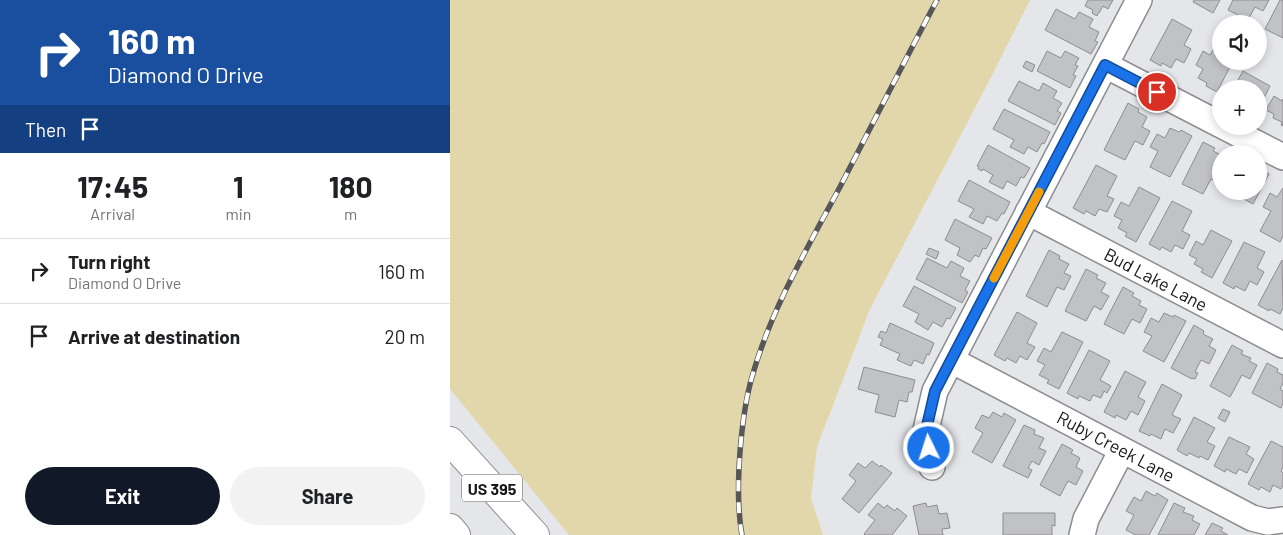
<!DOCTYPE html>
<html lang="en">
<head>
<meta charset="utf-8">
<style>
  body { margin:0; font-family:Barlow,sans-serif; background:#f2f2f2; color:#202124; height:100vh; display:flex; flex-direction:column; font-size:19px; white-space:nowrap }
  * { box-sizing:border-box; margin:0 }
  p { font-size:16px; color:#757577 }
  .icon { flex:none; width:28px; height:28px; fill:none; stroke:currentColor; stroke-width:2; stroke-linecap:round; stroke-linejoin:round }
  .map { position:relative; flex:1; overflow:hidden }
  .details { display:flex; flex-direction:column; background:#fff; width:450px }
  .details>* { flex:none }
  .banner { background:#1a4fa0; color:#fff; overflow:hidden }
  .fabs { position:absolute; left:762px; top:15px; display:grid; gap:10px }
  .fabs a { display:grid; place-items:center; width:55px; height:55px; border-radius:50%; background:#fff; box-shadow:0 2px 8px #0003; font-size:25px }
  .pin { position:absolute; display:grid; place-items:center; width:42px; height:42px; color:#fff; margin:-21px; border:2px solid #fff; border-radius:50%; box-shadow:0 1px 5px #0007 }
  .me { position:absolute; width:55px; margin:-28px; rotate:356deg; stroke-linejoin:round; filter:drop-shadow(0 0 4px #0008) }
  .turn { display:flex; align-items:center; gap:18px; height:105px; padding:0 25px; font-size:22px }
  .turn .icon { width:65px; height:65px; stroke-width:2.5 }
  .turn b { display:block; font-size:35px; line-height:42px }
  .then { display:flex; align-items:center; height:48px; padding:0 25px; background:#0003; gap:10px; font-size:19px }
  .eta { display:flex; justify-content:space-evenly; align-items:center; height:85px; text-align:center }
  .eta b { font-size:30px; font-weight:700; line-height:35px }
  .cta { display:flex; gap:10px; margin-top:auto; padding:10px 25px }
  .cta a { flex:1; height:58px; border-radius:30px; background:#111827; color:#fff; font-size:20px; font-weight:700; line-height:58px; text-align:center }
  .cta a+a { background:#f2f2f2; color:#202124 }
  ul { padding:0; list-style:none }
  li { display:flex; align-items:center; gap:15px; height:65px; padding:0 25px; border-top:1px solid #e0e0e0 }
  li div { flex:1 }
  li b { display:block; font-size:19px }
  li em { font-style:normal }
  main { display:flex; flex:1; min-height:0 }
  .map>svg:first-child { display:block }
  .green { fill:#e1d7ab }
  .building { fill:#c1c2c5; stroke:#8d8d90 }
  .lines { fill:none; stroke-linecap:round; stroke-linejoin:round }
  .minor-casing { stroke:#8d8e90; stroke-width:28 }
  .highway-casing { stroke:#8d8e90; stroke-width:30 }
  .minor { stroke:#fff; stroke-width:25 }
  .highway { stroke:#fff; stroke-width:28 }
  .rail-casing { stroke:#575759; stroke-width:5.5 }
  .rail { stroke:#fff; stroke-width:4; stroke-dasharray:11; stroke-linecap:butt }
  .route-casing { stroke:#114b97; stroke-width:12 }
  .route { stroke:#1a73e8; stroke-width:9 }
  .slow { stroke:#f59e0b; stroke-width:9 }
  .labels { text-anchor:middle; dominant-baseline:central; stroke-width:4; stroke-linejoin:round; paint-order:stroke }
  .shield { fill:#fff; stroke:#5c5c5d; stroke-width:1 }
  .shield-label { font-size:16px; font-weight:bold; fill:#161617 }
  .street-label { font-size:18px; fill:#161617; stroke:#fff }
</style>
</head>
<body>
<main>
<section class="details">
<div class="banner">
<div class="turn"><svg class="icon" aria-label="right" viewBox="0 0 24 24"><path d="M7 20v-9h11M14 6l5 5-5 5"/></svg><div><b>160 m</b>Diamond O Drive</div></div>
<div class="then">Then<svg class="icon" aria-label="arrive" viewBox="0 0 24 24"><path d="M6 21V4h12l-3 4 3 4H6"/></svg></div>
</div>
<div class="eta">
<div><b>17:45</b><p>Arrival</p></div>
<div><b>1</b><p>min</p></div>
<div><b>180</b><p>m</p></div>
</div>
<ul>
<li><svg class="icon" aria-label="right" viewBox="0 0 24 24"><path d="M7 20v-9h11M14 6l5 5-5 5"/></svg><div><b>Turn right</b><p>Diamond O Drive</p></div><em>160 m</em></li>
<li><svg class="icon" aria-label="arrive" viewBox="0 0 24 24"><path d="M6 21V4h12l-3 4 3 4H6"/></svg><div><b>Arrive at destination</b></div><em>20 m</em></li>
</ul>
<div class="cta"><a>Exit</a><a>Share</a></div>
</section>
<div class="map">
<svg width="833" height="535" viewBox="0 0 833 535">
  <rect width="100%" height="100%" fill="#e5e6e9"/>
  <path class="green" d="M 0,0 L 580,0 L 538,83 L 420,309 L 367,447 L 361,498 L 373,535 L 119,535 L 0,389 Z"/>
  <path class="building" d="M 638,0 L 663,0 L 658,9 L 653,6 L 649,13 L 648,13 L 647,16 L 642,13 L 643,10 L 635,6 Z
    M 744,0 L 770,0 L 763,13 L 743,2 Z
    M 783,0 L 819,0 L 813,11 L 805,7 L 798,20 L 778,10 Z
    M 830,0 L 833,0 L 833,38 L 815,29 Z
    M 606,9 L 625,19 L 629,12 L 643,19 L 639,27 L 649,32 L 645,41 L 648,42 L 641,54 L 595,30 Z
    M 722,19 L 742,30 L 734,45 L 741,49 L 734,63 L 726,59 L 721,68 L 712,63 L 711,66 L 700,60 Z
    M 769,40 L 771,41 L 771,61 L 783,61 L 767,92 L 756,86 L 757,83 L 748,78 L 753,69 L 746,65 L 753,51 L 760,55 Z
    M 597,51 L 611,58 L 615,51 L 629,58 L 625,65 L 628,66 L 623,75 L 626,76 L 620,88 L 587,71 Z
    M 576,61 L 585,65 L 582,72 L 573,67 Z
    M 793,71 L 820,86 L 813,100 L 809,98 L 809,89 L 783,89 Z
    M 569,81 L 589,91 L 593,83 L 607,91 L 603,98 L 612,103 L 607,111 L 611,113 L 605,125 L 558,101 Z
    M 824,96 L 832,101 L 833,99 L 833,126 L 831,125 L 832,122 L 823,118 L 824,114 L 816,110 Z
    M 678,103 L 689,109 L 688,112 L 697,117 L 692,127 L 700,131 L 693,145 L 685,141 L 675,160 L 654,150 Z
    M 554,109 L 600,132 L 594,144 L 592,143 L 587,152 L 578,147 L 574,154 L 560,147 L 564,140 L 543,129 Z
    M 720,128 L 729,132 L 731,130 L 742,136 L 720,177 L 700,167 L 708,151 L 700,147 L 707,134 L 715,138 Z
    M 753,142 L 765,148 L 763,151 L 771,155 L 771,158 L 768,165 L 771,167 L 771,176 L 768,182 L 761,179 L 753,194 L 732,184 Z
    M 538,145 L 580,168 L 574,178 L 571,177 L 566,186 L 557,181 L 553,189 L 539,182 L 543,175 L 533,169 L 532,171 L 528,169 L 529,167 L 527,166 Z
    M 646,165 L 667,176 L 657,196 L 664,199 L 657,212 L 649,209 L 645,216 L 636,211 L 634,214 L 623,208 Z
    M 809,168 L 819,174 L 803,204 L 783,193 L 783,191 L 809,191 Z
    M 519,180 L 560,202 L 554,214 L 552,213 L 547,221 L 537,216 L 533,224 L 519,217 L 524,209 L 508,201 Z
    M 689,187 L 710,198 L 686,242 L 675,236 L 677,233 L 668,228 L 672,220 L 664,216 L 671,202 L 679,206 Z
    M 833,188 L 833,236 L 830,242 L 810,231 L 821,211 L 813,207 L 820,193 L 827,197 Z
    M 722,201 L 742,211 L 732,231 L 740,235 L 733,249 L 725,245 L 721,252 L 712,247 L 710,250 L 699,244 Z
    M 505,219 L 542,238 L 536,249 L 533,248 L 529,257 L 525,255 L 520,262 L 507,255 L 510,248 L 495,240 Z
    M 761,230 L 782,241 L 762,278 L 751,272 L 753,269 L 744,264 L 747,259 L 739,255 L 746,241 L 753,245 Z
    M 794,242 L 815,252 L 807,268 L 814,272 L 807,285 L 800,281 L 795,291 L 785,286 L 784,289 L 773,283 Z
    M 479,248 L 489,252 L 486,259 L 476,254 Z
    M 599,250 L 610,256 L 609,259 L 619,264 L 614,273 L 621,276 L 614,290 L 607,287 L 597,307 L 576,296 Z
    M 477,258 L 497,268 L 501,261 L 514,268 L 510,276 L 520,281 L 515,290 L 518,292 L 512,303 L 466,279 Z
    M 832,260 L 833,308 L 830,314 L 820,309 L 819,311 L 808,305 Z
    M 636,269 L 648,275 L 646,278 L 656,283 L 651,292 L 659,296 L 651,310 L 644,306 L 636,321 L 615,311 Z
    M 464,286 L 506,308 L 500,319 L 497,318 L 492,327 L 483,322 L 478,330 L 465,322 L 469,314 L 453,306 Z
    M 673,287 L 684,293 L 682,296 L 691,301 L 689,305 L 697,309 L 690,323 L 682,319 L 674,334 L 654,324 Z
    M 567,312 L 587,323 L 577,343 L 585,347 L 577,360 L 570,356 L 566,363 L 557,358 L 555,361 L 544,355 Z
    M 714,313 L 723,317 L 724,315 L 736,321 L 714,362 L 693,351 L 702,336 L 694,332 L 701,318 L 709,322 Z
    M 440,323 L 484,343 L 479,355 L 477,354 L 473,364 L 464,360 L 461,366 L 447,360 L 450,354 L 430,345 L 433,339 L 428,337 L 431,331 L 436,333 Z
    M 744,325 L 754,331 L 753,334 L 763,339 L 759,346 L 766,350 L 759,364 L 751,360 L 745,372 L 748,373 L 745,379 L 743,378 L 742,379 L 721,368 Z
    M 612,332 L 633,342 L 609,389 L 597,383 L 599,380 L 589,375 L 595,365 L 587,361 L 594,348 L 601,352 Z
    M 782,345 L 793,351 L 791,354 L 801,358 L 799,361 L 807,365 L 800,379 L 792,375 L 780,397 L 760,386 Z
    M 639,350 L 660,361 L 650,380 L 661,386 L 657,393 L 654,391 L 651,398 L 643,395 L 640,401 L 629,396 L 628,399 L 617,393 Z
    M 817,363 L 828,369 L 827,372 L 833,375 L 833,383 L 830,389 L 833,391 L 833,403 L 831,408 L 802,393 Z
    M 414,367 L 465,380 L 462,392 L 459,392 L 457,402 L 449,400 L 445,417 L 425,412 L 429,395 L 408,389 Z
    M 675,371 L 696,382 L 688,397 L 695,401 L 688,415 L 681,411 L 676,420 L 666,415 L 665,418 L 654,412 Z
    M 712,384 L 732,395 L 722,415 L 731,419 L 723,433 L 715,429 L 711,439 L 701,434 L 700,436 L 689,431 Z
    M 773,409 L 780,412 L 775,422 L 768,418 Z
    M 543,412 L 552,417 L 554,413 L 566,420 L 542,463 L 522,452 L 533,433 L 525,428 L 532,415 L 539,418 Z
    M 744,417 L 765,428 L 757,442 L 765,446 L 758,460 L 750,456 L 749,458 L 739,453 L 737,456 L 727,450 Z
    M 574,425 L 585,430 L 584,434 L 594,438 L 589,448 L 596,451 L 589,465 L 582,461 L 578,468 L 582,470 L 578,478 L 553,466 Z
    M 779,437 L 800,447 L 796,454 L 804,459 L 797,473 L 789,469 L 786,474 L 776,469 L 775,472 L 764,466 Z
    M 821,441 L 833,447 L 833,467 L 831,471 L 833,473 L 833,486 L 831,489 L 823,485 L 820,492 L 811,487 L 809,490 L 798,484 Z
    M 612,444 L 623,450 L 621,453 L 630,458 L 626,467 L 633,471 L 626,485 L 618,481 L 610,496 L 590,485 Z
    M 422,461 L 430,467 L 431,465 L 442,473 L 409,513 L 392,499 L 406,481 L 399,475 L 408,463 L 415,468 Z
    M 696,491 L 705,496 L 707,493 L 718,500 L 699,535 L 686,535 L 676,530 L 684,515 L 676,511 L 684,497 L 691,501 Z
    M 428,503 L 434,508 L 437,505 L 445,511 L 447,508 L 457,516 L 442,535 L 415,535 L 414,534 L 425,520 L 418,515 Z
    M 476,503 L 477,507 L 487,505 L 489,514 L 497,513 L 500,528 L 492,529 L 493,535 L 469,535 L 463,506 Z
    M 724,503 L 735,508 L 733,512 L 744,516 L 742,520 L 750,524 L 744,535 L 708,535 Z
    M 553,513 L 605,513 L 605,526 L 602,525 L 602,535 L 553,535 Z
    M 762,523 L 773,528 L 771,531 L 778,535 L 755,535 Z"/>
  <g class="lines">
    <g class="minor-casing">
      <path id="minor" d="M 655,65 L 771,125
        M 773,126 L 833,157
        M 578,212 L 833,345
        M 501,360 L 802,518 L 818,522 L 833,520
        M 482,467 L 476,430 L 485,391 L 689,0
        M 632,535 L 636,519 L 672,450"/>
    </g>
    <g class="highway-casing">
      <path id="highway" d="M 0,441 L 85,535
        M 0,528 L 6,535"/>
    </g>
    <use href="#minor" class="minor"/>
    <use href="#highway" class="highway"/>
    <g class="rail-casing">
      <path id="rail" d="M 292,535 C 287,508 288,479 290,452 C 292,427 295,401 302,377 C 321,309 358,247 391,185 C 423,123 454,62 487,0"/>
    </g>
    <use href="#rail" class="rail"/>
  </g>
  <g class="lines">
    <g class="route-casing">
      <path id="route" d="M 479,448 L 476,430 L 485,391 L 655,65 L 707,92"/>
    </g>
    <use href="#route" class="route"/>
    <path class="slow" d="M 544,278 L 589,192"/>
  </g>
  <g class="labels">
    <rect class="shield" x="12" y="474.5" width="60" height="27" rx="4"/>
    <g class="shield-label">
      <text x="42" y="488">US 395</text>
    </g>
    <g class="street-label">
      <text transform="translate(706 279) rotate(28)">Bud Lake Lane</text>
      <text transform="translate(666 446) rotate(28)">Ruby Creek Lane</text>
    </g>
  </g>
</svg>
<div class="fabs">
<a><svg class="icon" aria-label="sound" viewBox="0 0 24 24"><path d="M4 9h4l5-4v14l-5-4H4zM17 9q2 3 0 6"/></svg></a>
<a>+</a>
<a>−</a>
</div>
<div class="pin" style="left:707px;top:92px;background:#d93025"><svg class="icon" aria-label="arrive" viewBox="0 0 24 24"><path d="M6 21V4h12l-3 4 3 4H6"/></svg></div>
<svg class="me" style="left:479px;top:448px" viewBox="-20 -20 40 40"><circle r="17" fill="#1a73e8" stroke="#fff" stroke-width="3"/><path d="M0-11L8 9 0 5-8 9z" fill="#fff"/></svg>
</div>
</main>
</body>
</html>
